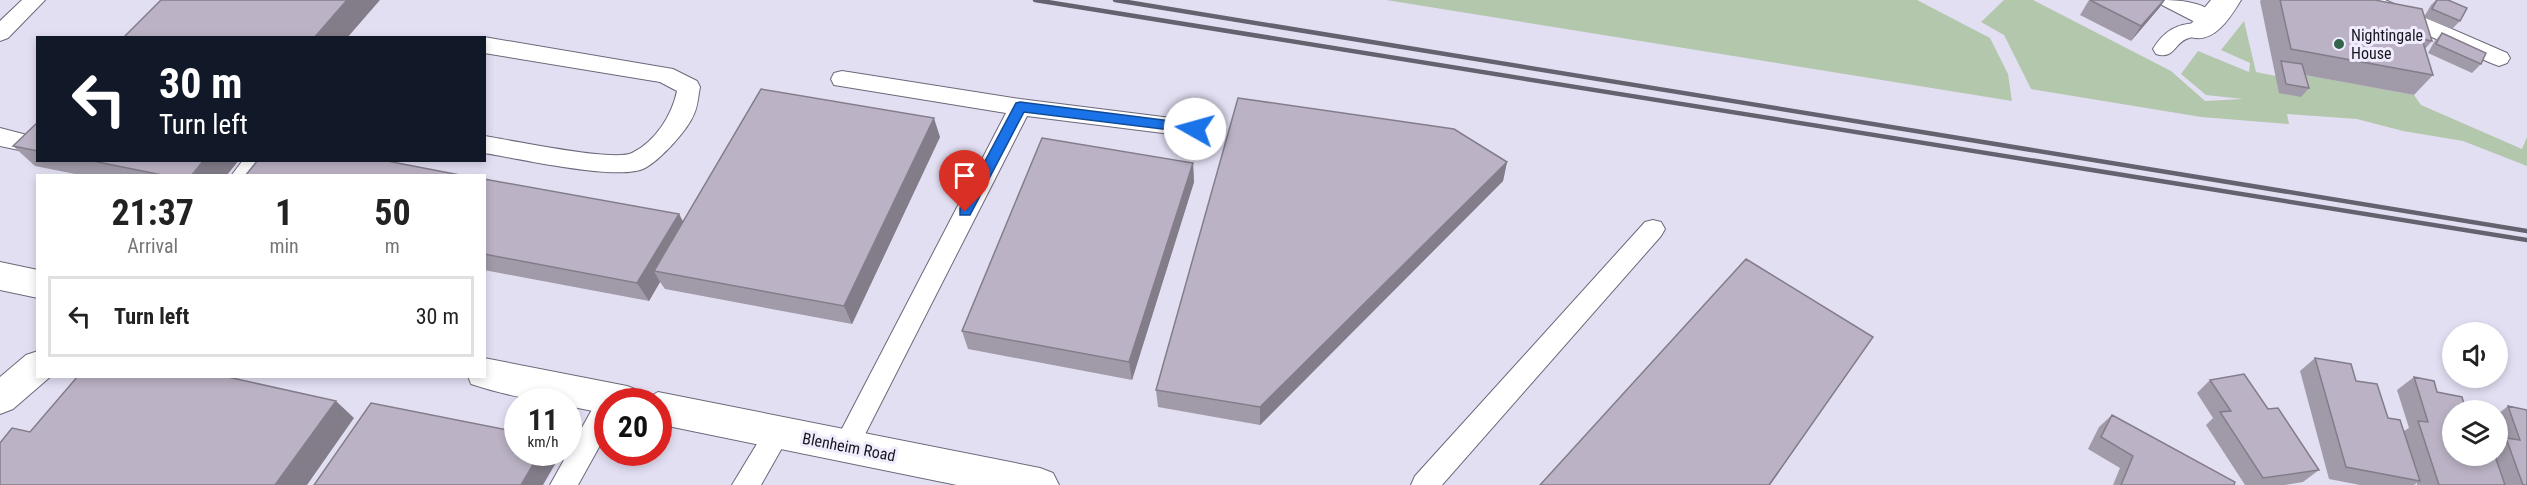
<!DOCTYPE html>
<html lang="en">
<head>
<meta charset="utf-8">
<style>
  body { margin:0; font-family:"Roboto Condensed",sans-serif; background:#f6f6f6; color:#222; height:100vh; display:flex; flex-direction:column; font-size:22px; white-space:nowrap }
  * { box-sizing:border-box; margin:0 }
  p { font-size:20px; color:#767676 }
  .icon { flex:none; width:33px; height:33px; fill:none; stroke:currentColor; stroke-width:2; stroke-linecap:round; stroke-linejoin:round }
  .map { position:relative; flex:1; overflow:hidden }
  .sheet { position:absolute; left:36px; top:174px; width:450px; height:204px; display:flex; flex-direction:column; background:#fff; border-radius:0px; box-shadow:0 3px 9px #0003 }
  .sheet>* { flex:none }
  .guide { position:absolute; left:36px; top:36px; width:450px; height:126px; border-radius:0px; box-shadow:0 3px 9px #0003; background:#111827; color:#fff; overflow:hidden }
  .tools { position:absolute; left:2442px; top:322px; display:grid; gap:12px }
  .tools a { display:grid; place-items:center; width:66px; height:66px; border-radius:50%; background:#fff; box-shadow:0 3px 9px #0003; font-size:30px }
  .speed { position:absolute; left:504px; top:388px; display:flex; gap:12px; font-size:30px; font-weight:700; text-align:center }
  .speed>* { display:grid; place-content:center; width:78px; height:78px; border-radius:50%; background:#fff; box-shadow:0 3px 9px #0003; line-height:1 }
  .speed small { font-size:15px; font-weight:400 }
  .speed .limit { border:9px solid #d22; background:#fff; color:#111 }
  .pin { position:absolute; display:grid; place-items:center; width:51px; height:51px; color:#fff; margin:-62px -26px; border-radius:50% 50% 50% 0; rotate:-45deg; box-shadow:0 0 6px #0007 }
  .pin .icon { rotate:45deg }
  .me { position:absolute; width:66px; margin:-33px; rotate:277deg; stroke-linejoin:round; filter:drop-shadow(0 0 4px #0008) }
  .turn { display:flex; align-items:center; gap:21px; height:126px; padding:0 24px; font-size:27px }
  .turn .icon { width:78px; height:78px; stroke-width:2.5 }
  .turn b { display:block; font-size:42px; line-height:51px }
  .eta { display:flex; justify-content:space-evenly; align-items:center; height:102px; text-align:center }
  .eta b { font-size:36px; font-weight:700; line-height:42px }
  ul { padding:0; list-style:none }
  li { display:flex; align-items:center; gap:18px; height:81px; margin:0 12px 9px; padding:0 12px; border:3px solid #e0e0e0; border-radius:0px }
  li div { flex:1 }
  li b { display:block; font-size:22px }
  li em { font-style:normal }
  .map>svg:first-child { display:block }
  .green { fill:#b3c7ac }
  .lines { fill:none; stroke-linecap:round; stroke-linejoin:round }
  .lane-casing { stroke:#6c6879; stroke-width:2 }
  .street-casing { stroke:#6c6879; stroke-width:2 }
  .lane { fill:#fff; fill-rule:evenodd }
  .street { fill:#fff; fill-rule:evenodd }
  .rail { stroke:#64626e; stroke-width:4.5 }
  .wall { fill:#a19aa9 }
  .shaded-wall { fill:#837d8a }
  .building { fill:#bbb3c5; stroke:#837d8a; stroke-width:1.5 }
  .route { fill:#1a73e8; stroke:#114b97; stroke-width:1.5 }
  .poi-dot { fill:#31664c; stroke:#f0ecfd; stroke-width:2 }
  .labels { text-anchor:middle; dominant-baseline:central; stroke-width:6; stroke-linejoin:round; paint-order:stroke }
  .poi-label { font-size:16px; fill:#17161d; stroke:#f0ecfd; text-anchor:start }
  .street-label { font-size:16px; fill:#17161d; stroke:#f0ecfd }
</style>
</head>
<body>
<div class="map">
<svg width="2527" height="485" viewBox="0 0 2527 485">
  <rect width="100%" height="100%" fill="#e3dff3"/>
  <path class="green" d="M 1386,0 L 1917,0 L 1990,38 L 2008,74 L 2012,101 Z
    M 2004,0 L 2033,0 L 2171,71 L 2205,101 L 2243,99 L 2206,95 L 2181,74 L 2198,51 L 2249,72 L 2250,63 L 2221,50 L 2244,21 L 2256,72 L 2276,76 L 2295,73 L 2414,95 L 2421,105 L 2522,149 L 2527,137 L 2527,166 L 2463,141 L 2403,131 L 2357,119 L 2287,114 L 2289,124 L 2201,117 L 2031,89 L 2004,35 L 1981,22 Z"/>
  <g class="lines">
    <g class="lane-casing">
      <path id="lane" d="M 22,0 L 45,0 L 8,38 L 0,41 L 0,21 Z
        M 2159,0 C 2178,0 2208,1 2220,20 L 2216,25 L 2210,27 L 2212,30 L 2208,35 C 2202,37 2195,36 2189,38 C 2174,42 2175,60 2156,54 L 2153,49 C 2164,31 2176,24 2197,23 L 2162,5 Z
        M 2356,0 L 2385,0 L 2507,53 L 2510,58 L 2507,63 L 2499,66 L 2491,63 L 2359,5 Z
        M 484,37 L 673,69 L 697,81 L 700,87 C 698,96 698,106 694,114 C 688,130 660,160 645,168 C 619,182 517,158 484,153 L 484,136 C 511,140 613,162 632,153 C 656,141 672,115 677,91 L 660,82 L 484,53 Z
        M 842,71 L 1020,99 L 1195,121 L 1203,123 L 1206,129 L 1203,135 L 1195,137 L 1027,116 L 855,454 L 846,458 L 837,454 L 833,446 L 1006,113 L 834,85 L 831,79 L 834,73 Z
        M 0,128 L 27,135 L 30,141 L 27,147 L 19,150 L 0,146 Z
        M 243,160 L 269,160 L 257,176 L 231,176 Z
        M 1653,220 L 1661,222 L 1665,229 L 1661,236 L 1442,485 L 1411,485 L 1415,476 L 1645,222 Z
        M 608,394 L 617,397 L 620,402 L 608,402 L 608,431 L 578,485 L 550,485 L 599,397 Z
        M 778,420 L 787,424 L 791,432 L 761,485 L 732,485 L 769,424 Z"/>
    </g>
    <g class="street-casing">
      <path id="street" d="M 2211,0 L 2241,0 C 2230,18 2214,44 2191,37 L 2186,30 Z
        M 0,262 L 38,270 L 38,298 L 0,290 Z
        M 38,351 L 38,376 L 50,377 L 13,409 L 0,414 L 0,377 L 26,355 Z
        M 484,358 L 627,386 L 640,391 L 644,400 L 658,392 L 1040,468 L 1053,473 L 1059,485 L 957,485 L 658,424 L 658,402 L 608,402 L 608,414 L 568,406 L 568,402 C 537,402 501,394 471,384 L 468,376 L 484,376 Z"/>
    </g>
    <use href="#lane" class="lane"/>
    <use href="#street" class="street"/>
    <path class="rail" d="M 1035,0 L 2527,240
      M 1115,0 L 2527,231"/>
  </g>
  <path class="wall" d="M 2089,0 L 2160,7 L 2131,41 L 2080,15 Z
    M 2261,0 L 2375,0 L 2424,17 L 2431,5 L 2436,0 L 2448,0 L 2460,21 L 2452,29 L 2425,18 L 2432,41 L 2425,49 L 2433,75 L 2414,95 L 2305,75 L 2309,88 L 2301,97 L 2279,93 L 2260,1 Z
    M 2442,33 L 2481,64 L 2472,73 L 2428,53 L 2434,42 Z
    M 38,122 L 38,160 L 239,160 L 226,176 L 85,176 L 35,166 L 13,146 Z
    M 940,137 L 852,324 L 665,289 L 660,282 L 649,301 L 484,270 L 484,179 L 679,214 L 683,222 Z
    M 1507,162 L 1503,181 L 1260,425 L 1158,407 L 1156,390 Z
    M 1193,163 L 1194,182 L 1132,380 L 968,349 L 962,331 Z
    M 2315,358 L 2356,381 L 2388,418 L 2404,431 L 2409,428 L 2397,390 L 2414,377 L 2452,456 L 2498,456 L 2498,414 L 2508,406 L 2527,410 L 2527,485 L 2417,485 L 2417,483 L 2414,485 L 2360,485 L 2329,479 L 2300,371 Z
    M 2210,380 L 2268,409 L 2319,470 L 2303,482 L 2285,485 L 2245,485 L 2206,425 L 2213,418 L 2197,393 Z
    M 2112,415 L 2234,485 L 2113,485 L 2120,468 L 2088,449 L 2099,427 Z"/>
  <path class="shaded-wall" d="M 347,0 L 380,0 L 347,38 L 314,38 Z
    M 2164,0 L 2165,0 L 2160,7 L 2131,41 L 2141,26 Z
    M 934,118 L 940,137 L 852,324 L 844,306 Z
    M 204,160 L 239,160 L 226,176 L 191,176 Z
    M 1507,162 L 1503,181 L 1260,425 L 1260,407 Z
    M 1193,163 L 1194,182 L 1132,380 L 1129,362 Z
    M 679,214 L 689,233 L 654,271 L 660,282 L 649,301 L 637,283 Z
    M 1873,337 L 1770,485 L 1769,485 Z
    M 336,401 L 354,418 L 307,485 L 275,485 Z
    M 540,453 L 561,454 L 543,485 L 521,485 Z"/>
  <path class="building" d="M 161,0 L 347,0 L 314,38 L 123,38 Z
    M 2090,0 L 2164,0 L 2141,26 Z
    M 2280,0 L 2375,0 L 2422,9 L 2432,41 L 2422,39 L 2433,75 L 2291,49 Z
    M 2437,0 L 2448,0 L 2467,8 L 2460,21 L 2432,9 Z
    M 2442,33 L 2486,53 L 2481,64 L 2436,44 Z
    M 2281,61 L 2302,64 L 2309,88 L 2286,84 Z
    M 761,89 L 934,118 L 844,306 L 654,271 Z
    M 1238,98 L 1454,129 L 1507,162 L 1260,407 L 1156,390 Z
    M 38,122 L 38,151 L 13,146 Z
    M 1042,138 L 1193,163 L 1129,362 L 962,331 Z
    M 88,160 L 204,160 L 191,176 L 167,176 Z
    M 258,160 L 382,160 L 465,176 L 245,176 Z
    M 484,179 L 679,214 L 637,283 L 484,254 Z
    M 1746,259 L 1873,337 L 1769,485 L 1540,485 Z
    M 2315,358 L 2351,364 L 2356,381 L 2377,384 L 2388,418 L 2400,420 L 2420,481 L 2346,467 Z
    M 2244,374 L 2268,409 L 2278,408 L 2319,470 L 2263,478 L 2220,412 L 2231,411 L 2210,380 Z
    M 78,376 L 223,376 L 336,401 L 275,485 L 0,485 L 0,443 L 12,428 L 30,432 Z
    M 2414,377 L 2434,381 L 2437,392 L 2462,397 L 2466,411 L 2452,411 L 2452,456 L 2495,456 L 2505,485 L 2439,485 L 2418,421 L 2428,422 Z
    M 371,403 L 518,432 L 518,453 L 540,453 L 521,485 L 314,485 Z
    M 2508,406 L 2527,410 L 2527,485 L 2523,485 L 2506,438 L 2520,440 Z
    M 2112,415 L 2235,482 L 2234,485 L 2121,485 L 2133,456 L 2101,437 Z"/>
  <path class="route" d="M 1020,102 L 1195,124 L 1202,129 L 1195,133 L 1024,112 L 970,215 L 960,215 L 960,208 L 1016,103 Z"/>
  <circle class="poi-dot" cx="2339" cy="44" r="6"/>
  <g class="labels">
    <g class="poi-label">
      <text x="2351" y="35">Nightingale<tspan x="2351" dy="18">House</tspan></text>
    </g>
    <g class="street-label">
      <text transform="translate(849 447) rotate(11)">Blenheim Road</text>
    </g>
  </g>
</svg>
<div class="tools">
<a><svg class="icon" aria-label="sound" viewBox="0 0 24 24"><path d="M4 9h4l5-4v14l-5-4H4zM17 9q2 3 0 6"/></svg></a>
<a><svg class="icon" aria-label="layers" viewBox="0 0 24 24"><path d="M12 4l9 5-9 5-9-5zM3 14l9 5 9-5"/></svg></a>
</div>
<div class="speed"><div>11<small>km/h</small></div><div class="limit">20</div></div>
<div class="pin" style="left:965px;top:212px;background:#d93025"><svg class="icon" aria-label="arrive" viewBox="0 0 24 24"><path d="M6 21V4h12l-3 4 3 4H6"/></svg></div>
<svg class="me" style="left:1195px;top:129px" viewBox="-20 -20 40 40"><circle r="19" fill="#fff"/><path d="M0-13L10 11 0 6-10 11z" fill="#1a73e8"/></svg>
<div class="guide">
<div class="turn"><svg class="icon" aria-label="left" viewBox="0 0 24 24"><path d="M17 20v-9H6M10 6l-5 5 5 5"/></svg><div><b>30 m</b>Turn left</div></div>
</div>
<section class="sheet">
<div class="eta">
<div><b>21:37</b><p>Arrival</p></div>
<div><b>1</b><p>min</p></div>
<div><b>50</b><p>m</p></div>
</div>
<ul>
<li><svg class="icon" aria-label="left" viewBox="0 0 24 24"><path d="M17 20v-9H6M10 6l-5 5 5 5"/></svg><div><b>Turn left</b></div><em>30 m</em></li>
</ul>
</section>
</div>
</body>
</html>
